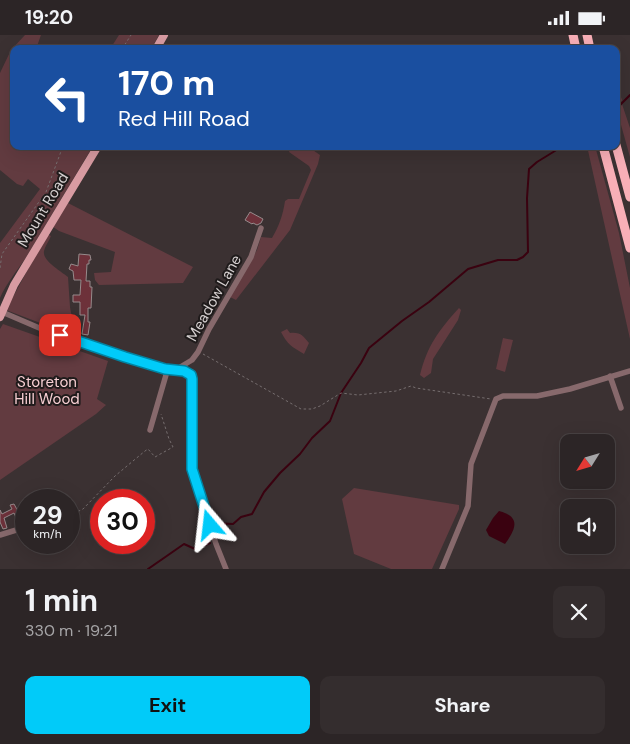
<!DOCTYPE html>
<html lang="en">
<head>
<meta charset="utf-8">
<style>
  body { margin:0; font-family:"DM Sans",sans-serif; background:#342d2e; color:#f1f3f6; height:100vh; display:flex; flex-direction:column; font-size:19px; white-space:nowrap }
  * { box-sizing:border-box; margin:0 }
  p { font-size:16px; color:#a6a5a7 }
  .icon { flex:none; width:28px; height:28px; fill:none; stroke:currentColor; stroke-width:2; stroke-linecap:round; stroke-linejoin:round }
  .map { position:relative; height:534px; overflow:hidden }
  .drawer { display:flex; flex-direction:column; background:#2c2526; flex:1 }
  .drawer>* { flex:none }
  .banner { position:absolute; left:10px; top:10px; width:610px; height:105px; border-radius:10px; box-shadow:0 5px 20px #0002,0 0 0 1px #484243; background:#1a4fa0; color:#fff; overflow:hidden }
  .needle { width:32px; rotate:233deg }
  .buttons { position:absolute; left:560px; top:399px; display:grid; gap:10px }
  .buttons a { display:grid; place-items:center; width:55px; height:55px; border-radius:10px; background:#2c2526; box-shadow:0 5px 20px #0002,0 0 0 1px #484243; font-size:25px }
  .speed { position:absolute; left:15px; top:454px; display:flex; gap:10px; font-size:25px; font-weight:700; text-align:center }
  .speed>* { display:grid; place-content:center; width:65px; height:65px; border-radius:50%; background:#2c2526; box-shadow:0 5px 20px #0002,0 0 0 1px #484243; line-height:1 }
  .speed small { font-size:12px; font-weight:400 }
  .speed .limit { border:8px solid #d22; background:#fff; color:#111 }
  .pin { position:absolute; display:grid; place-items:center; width:42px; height:42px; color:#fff; margin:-21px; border-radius:10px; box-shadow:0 2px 8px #0006 }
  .me { position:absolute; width:55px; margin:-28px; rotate:343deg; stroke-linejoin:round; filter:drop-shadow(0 0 4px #0008) }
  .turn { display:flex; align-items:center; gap:18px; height:105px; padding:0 25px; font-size:22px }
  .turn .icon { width:65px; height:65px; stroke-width:2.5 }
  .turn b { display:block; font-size:35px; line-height:42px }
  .round { display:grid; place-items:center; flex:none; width:52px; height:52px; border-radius:10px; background:#342d2e }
  .summary { display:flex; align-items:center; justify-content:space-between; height:85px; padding:0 25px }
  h1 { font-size:30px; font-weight:700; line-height:38px }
  .primary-button { display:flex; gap:10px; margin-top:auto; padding:10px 25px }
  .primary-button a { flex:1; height:58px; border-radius:10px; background:#01cbf9; color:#111; font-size:20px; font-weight:700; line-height:58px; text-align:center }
  .primary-button a+a { background:#342d2e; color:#f1f3f6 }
  .status { display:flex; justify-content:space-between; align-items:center; height:35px; padding:0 25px; background:#2c2526; direction:ltr }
  .status svg { height:14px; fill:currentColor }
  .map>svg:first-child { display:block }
  .green { fill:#623b40 }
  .water { fill:#3a0210 }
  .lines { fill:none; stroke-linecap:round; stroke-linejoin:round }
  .stream { stroke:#3a0210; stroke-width:2 }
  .building { fill:#6d313a; stroke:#968a8b }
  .path { stroke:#766e6f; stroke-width:1; stroke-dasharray:2.5 2.5; stroke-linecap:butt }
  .minor { stroke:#87696c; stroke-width:5.5 }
  .major { stroke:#d89ba2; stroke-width:8 }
  .highway { stroke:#f8afb7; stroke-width:9 }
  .route-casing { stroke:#0184a2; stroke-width:12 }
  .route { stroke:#01cbf9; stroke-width:9 }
  .labels { text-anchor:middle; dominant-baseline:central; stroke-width:4; stroke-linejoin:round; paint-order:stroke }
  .street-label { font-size:15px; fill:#d6d0d0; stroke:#1f1b1b }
  .park-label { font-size:15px; fill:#f8cfd3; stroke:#1f1b1b }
</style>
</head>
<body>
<div class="status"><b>19:20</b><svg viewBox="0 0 49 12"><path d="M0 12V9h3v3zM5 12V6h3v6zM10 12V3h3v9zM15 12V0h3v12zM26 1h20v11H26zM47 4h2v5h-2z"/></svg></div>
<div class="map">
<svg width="630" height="534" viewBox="0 0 630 534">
  <rect width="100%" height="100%" fill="#3b3132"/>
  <path class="green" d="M 25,0 L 41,0 L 36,14 L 14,14 L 14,111 L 93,111 L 25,224 C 16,237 6,249 0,263 L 0,208 L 40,154 L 28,144 L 23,151 L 17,149 L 0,135 L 0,38 L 11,15 Z
    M 119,0 L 159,0 L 151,14 L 110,14 Z
    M 616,48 L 622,65 L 619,69 L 621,71 L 622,69 L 630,93 L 630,122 L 616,72 Z
    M 291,111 L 307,111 L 320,120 L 318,129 L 290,195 L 236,265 L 230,262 L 257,215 L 261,202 L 272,203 C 279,191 283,180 285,166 L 288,164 L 299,164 L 311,135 L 309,131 L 289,117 Z
    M 587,111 L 595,111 L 619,198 L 630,253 L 630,304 Z
    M 68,168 L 193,232 L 183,248 L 99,250 L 95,245 L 94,238 L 111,237 L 115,217 L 59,196 L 52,191 Z
    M 47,199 L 51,201 C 49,206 45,211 44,216 C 42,226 61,236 68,242 L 70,272 L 75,299 L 72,300 L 6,275 Z
    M 459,273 L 461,275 L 458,285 L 433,324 L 431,338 L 424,343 L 420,340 C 427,311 439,295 459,273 Z
    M 3,289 L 108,326 L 97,364 L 106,370 L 96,379 L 0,445 L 0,294 Z
    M 287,294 L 290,298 C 301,297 303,301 309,308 L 304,319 C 292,312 287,309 281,297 Z
    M 503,303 L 513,305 L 505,337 L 496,334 Z
    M 354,453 L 459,470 L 459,474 L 432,534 L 391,534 L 354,519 L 342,464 Z"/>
  <path class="water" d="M 499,476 C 522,482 515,495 505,509 L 489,501 L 486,495 L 493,483 Z"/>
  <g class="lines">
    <path class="stream" d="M 620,70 L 630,60
      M 218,503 L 214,488 L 233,489 L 241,482 L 252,479 L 264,457 L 280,438 L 300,419 L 312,403 L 330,386 L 341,358 L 361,328 L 369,313 L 402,286 L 429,267 L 468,234 L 498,225 L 517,225 L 523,222 L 528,217 L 527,163 L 529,134 L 537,127 L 563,111
      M 148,534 L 184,509 L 195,514 L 210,508"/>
  </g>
  <path class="building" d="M 250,177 L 263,184 L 261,188 L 257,190 L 253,188 L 252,189 L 245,185 Z
    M 79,219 L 90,220 L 91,225 L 89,225 L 89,229 L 87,229 L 86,246 L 90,246 L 90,252 L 92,252 L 91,273 L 88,273 L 88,287 L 90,287 L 88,300 L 82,299 L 85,280 L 80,280 L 80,267 L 73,267 L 73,260 L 80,260 L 81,245 L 74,245 L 73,236 L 69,234 L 71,229 L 78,231 Z
    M 14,469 L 21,482 L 24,481 L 26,487 L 21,489 L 20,487 L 18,488 L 14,478 L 4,483 L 7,493 L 3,494 L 0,487 L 0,475 L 2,479 L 12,474 L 10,470 Z"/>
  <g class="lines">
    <path class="path" d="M 122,14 L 131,0
      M 0,233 L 2,219 L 46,157 L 63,111
      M 203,319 L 301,374 L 312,374 L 320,371 L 341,358 L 358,360 L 396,356 L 411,351 L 416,353 L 491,364
      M 69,481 L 83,474 L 115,441 L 145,416 L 148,414 L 155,422 L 173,412 L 169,404 L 161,379"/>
    <path class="minor" d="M 2,277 L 44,295 L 125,322 L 165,334 L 184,336 L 191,340 L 193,344 L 192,434 L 216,509 L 226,534
      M 177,334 L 192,325 L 198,317 L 209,294 L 251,222 L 261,193
      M 610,341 L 621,373
      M 150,395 L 166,340 L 165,334
      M 0,500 L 26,492
      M 442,534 L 468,471 L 471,429 L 496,364 L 503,361 L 537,361 L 570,354 L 630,336"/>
    <path class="major" d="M 156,14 L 164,0
      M 0,282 L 14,250 L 98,111"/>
    <path class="highway" d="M 573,0 L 576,14
      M 587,0 L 590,14
      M 616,110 L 630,162
      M 603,111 L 630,213"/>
  </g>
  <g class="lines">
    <g class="route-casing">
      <path id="route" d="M 60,300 L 125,322 L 165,334 L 184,336 L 191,340 L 192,344 L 192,434 L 210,490"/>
    </g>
    <use href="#route" class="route"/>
  </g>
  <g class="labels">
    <g class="street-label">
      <text transform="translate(43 175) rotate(-59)">Mount Road</text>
      <text transform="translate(214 263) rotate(-61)">Meadow Lane</text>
    </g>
    <g class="park-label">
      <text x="47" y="347">Storeton<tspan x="47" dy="17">Hill Wood</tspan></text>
    </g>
  </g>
</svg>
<div class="buttons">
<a><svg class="needle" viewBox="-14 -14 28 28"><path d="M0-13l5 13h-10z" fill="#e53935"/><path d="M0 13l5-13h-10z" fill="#a6a5a7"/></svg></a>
<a><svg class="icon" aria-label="sound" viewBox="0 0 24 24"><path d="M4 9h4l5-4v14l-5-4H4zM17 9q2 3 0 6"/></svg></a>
</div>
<div class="speed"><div>29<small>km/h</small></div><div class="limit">30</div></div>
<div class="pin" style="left:60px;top:300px;background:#d93025"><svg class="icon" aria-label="arrive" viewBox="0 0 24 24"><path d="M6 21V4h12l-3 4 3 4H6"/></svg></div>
<svg class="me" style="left:210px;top:490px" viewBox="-20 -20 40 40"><path d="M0-17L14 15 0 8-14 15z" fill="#01cbf9" stroke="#fff" stroke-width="4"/></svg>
<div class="banner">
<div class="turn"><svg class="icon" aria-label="left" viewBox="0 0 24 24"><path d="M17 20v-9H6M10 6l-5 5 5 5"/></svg><div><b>170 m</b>Red Hill Road</div></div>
</div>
</div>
<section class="drawer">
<div class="summary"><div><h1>1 min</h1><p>330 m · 19:21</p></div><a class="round"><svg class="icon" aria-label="close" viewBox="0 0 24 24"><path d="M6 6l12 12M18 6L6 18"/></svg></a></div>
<div class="primary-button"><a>Exit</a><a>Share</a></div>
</section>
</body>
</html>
